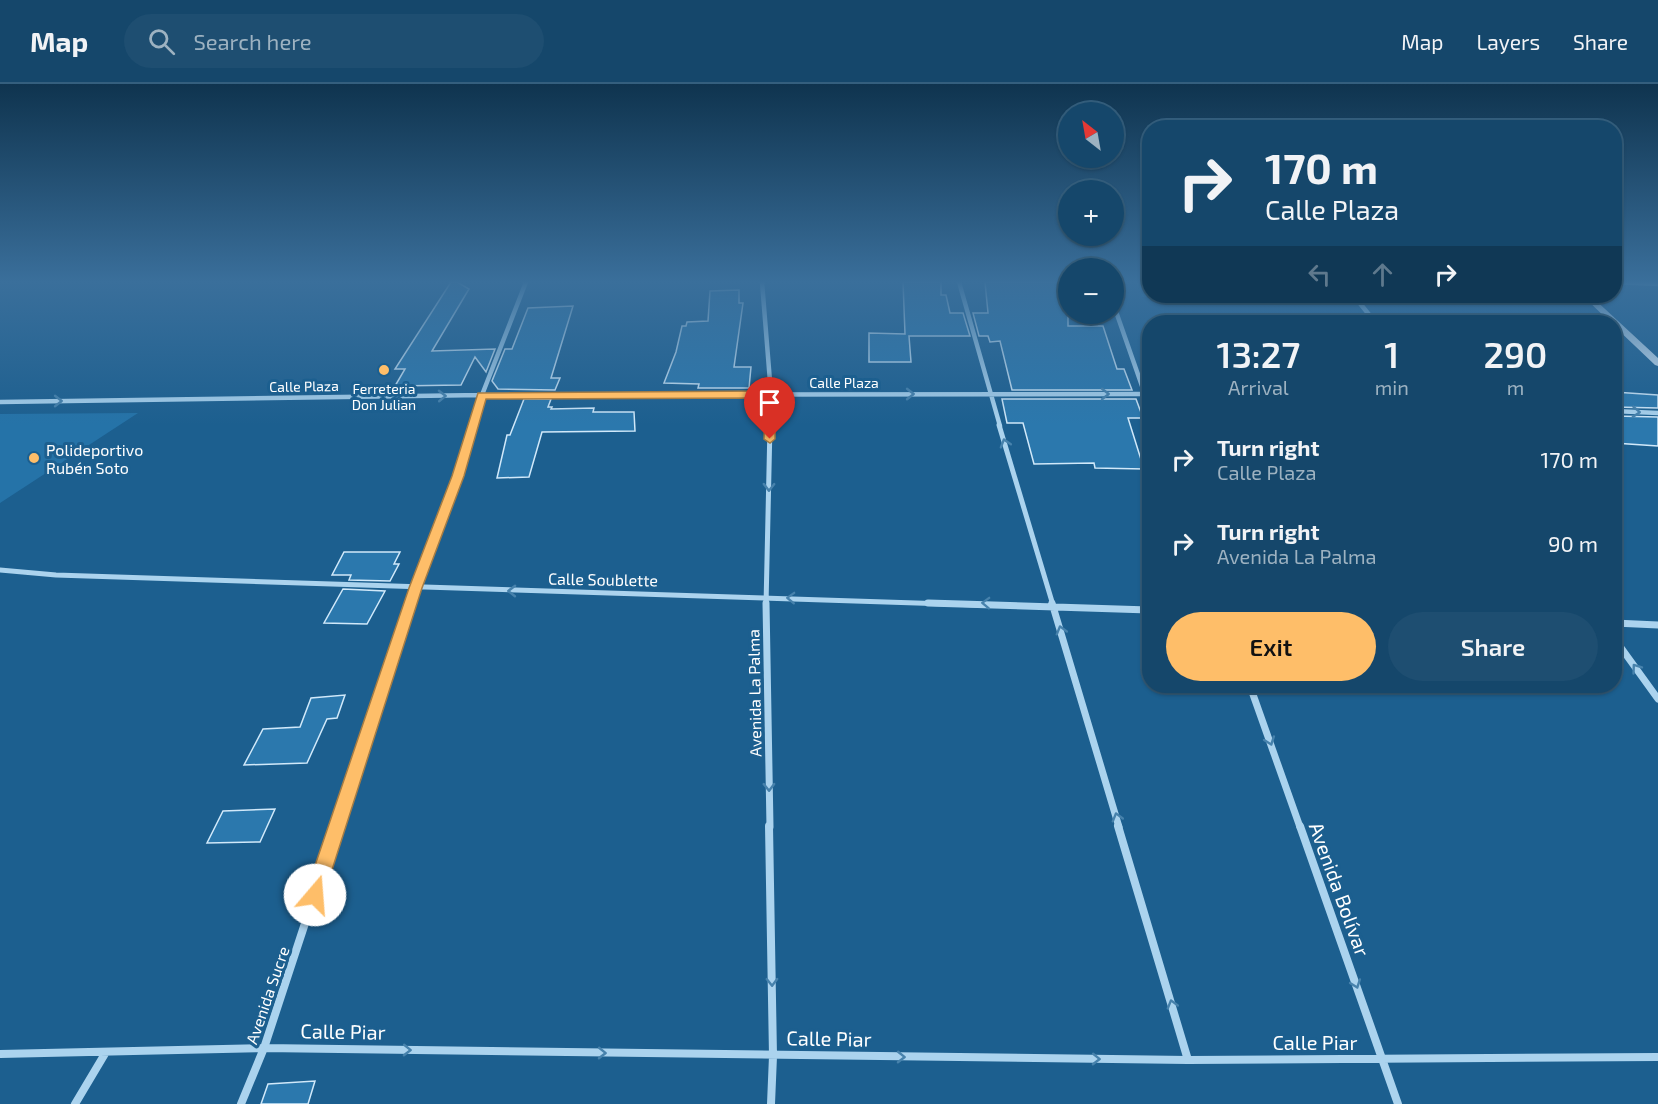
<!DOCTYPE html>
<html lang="en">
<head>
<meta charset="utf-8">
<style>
  body { margin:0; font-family:"Exo 2",sans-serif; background:#1e4e71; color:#f1f3f6; height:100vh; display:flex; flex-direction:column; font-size:22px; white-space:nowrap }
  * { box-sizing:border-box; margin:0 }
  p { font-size:20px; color:#9db2c1 }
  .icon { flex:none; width:33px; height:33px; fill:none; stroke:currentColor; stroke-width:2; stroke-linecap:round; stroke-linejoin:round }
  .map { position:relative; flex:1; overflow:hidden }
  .drawer { position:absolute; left:1142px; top:231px; width:480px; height:378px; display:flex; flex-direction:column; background:#15476b; border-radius:24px; box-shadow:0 2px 4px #0004,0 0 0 2px #345f7e }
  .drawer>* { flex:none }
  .banner { position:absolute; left:1142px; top:36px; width:480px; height:183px; border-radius:24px; box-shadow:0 2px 4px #0004,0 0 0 2px #345f7e; background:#15476b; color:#f1f3f6; overflow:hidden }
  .needle { width:39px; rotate:329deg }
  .controls { position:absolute; left:1058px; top:18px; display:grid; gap:12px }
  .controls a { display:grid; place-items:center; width:66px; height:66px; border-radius:50%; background:#15476b; box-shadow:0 2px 4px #0004,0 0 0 2px #345f7e; font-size:30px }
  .pin { position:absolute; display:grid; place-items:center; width:51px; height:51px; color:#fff; margin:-62px -26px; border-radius:50% 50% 50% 0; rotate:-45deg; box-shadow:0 0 6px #0007 }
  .pin .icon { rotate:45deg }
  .me { position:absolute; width:66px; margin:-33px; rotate:18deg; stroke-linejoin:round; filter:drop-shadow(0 0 4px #0008) }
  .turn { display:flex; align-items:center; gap:21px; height:126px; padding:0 24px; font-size:27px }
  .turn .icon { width:78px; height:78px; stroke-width:2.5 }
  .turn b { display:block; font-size:42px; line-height:51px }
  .lanes { display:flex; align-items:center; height:57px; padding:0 24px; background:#0003; justify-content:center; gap:30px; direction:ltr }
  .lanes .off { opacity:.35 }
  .eta { display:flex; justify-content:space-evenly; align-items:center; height:102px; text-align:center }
  .eta b { font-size:36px; font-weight:600; line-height:42px }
  .action { display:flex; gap:12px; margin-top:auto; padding:12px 24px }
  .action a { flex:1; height:69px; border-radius:36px; background:#febe69; color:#111; font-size:24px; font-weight:600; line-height:69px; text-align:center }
  .action a+a { background:#1e4e71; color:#f1f3f6 }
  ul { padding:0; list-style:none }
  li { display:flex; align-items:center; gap:18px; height:84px; padding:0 24px }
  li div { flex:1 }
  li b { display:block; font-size:22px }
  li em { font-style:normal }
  header { display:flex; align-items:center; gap:36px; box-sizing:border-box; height:84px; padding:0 30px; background:#15476b; border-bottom:2px solid #345f7e }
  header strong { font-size:28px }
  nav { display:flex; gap:33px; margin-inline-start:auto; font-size:21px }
  .search { width:420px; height:54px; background:#1e4e71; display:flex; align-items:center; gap:15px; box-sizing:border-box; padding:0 21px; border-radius:33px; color:#9db2c1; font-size:22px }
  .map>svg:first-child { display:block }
  .green { fill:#2573a8 }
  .building { fill:#2b78ad; stroke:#d1e9fa; stroke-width:1.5 }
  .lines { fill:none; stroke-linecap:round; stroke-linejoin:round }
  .street-far3 { stroke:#abd3ee; stroke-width:4.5 }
  .street-far2 { stroke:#abd3ee; stroke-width:5 }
  .street-far1 { stroke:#abd3ee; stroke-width:7 }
  .street { stroke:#abd3ee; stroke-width:8 }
  .secondary { fill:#d8ebfa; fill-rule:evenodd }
  .oneway { stroke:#4782ac }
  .route { fill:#febe69; stroke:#a57c44; stroke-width:1.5 }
  .poi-dot { fill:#febe69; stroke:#1c5f8f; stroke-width:2 }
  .labels { text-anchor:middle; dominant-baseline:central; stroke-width:6; stroke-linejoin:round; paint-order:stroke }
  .far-street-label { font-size:14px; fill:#fff; stroke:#1c5f8f }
  .far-poi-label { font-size:14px; fill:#fff; stroke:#1c5f8f }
  .poi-label { font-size:16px; fill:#fff; stroke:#1c5f8f; text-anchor:start }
  .street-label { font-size:16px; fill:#fff; stroke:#1c5f8f }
  .near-street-label { font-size:20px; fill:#fff; stroke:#1c5f8f }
</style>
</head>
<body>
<header>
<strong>Map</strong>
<div class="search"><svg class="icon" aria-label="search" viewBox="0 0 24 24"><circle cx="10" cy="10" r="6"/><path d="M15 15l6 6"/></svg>Search here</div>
<nav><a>Map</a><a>Layers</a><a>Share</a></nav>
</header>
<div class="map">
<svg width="1658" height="1020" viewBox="0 0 1658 1020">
  <rect width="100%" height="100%" fill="#1c5f8f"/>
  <path class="green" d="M 1136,198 L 1149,198 L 1149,212 L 1224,212 L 1226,216 L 1142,213 Z
    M 138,329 L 0,419 L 0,330 Z"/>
  <path class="building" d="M 451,198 L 457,198 L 469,205 L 432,267 L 495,265 L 486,288 L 475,273 L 461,301 L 395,302 L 405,285 L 395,285 Z
    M 903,198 L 941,198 L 941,211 L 946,211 L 950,229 L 963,229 L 970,252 L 909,252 L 911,278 L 869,278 L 869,249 L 905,250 Z
    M 985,198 L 1068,198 L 1068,242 L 1103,242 L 1117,285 L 1124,285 L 1132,306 L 1012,306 L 1000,257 L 990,258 L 988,252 L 979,252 L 973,229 L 988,229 Z
    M 739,206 L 739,219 L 743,219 L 734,283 L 751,283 L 749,304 L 698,304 L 699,300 L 664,299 L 676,268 L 682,242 L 686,242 L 687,238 L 708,237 L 710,207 Z
    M 573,222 L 551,294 L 560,294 L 555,306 L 498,305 L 492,297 L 505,265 L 512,265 L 528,224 Z
    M 1614,308 L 1658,311 L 1658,324 L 1614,323 Z
    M 524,315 L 551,315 L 548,323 L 552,323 L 551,325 L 594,324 L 593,328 L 634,328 L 635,347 L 542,348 L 529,393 L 497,394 L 507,351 L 510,351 Z
    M 1002,315 L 1136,315 L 1143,334 L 1128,334 L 1144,385 L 1095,384 L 1094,379 L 1034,380 L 1023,339 L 1007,339 Z
    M 1614,332 L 1658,333 L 1658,362 L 1614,359 Z
    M 344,468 L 400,468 L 394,480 L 399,480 L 390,497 L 349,496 L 351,491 L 332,491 Z
    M 343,505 L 385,507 L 367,540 L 324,539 Z
    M 345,611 L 337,634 L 327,635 L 307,679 L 244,681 L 263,645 L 300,643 L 311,614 Z
    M 275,725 L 260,758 L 207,759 L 223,727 Z
    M 315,997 L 308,1020 L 261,1020 L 268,1000 Z"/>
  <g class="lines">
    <path class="street-far3" d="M 762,198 L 771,310 L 770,342
      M 959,198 L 1000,342
      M 1614,198 L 1658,200
      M 1354,212 L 1375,238
      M 1113,219 L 1149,322
      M 0,318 L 482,311 L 1149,310
      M 1614,327 L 1658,329
      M 473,342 L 482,311 L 526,198"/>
    <path class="street-far2" d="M 999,341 L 1053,521
      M 0,486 L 56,491 L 978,521
      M 410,521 L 458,392 L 473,341
      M 766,521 L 770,341"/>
    <path class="street-far1" d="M 766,519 L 770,743
      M 928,519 L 1149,526
      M 1052,519 L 1119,743
      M 1614,539 L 1658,541
      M 1614,554 L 1658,615
      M 1250,602 L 1300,743
      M 337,743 L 411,519"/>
    <path class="street" d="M 769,742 L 773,972 L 771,1020
      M 1118,742 L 1188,976
      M 1300,742 L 1398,1020
      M 0,970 L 264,964 L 1188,976 L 1658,973
      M 75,1020 L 106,968
      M 241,1020 L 264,964 L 337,742"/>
    <path class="secondary" d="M 1583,212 L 1591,212 L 1658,274 L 1658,282 L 1655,281 L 1614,242 L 1614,238 L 1610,238 Z"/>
  </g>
  <defs><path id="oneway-chevron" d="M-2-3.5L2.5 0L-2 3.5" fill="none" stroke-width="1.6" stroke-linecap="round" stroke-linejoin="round" transform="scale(1.5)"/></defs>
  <g class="oneway">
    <use href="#oneway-chevron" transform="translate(910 310)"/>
    <use href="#oneway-chevron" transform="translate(1105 310)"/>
    <use href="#oneway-chevron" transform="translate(442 312) rotate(-1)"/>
    <use href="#oneway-chevron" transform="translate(58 317)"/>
    <use href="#oneway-chevron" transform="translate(1636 328) rotate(3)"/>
    <use href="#oneway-chevron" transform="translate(1005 359) rotate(-107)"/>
    <use href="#oneway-chevron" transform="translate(769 403) rotate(91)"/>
    <use href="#oneway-chevron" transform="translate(512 507) rotate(-179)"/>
    <use href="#oneway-chevron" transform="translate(791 514) rotate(-178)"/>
    <use href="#oneway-chevron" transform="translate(986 519) rotate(-178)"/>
    <use href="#oneway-chevron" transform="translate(1061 546) rotate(-106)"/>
    <use href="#oneway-chevron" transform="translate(1636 584) rotate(-126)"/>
    <use href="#oneway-chevron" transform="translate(1270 657) rotate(70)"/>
    <use href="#oneway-chevron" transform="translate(769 703) rotate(89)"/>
    <use href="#oneway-chevron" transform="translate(1117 733) rotate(-106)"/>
    <use href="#oneway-chevron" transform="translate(772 898) rotate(89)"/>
    <use href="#oneway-chevron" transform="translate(1356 900) rotate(70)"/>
    <use href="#oneway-chevron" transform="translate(1172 920) rotate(-106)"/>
    <use href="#oneway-chevron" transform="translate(407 966) rotate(1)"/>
    <use href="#oneway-chevron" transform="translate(602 969) rotate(1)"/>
    <use href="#oneway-chevron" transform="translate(901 973) rotate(1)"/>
    <use href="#oneway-chevron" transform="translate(1096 975) rotate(1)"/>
  </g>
  <linearGradient id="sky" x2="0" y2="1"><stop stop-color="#0f344f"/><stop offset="0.58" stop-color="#3a6f9b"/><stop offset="1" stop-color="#3a6f9b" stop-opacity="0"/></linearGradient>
  <rect width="1658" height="341" fill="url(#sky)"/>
  <path class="route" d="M 771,307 L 776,310 L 775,355 L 770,359 L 764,355 L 765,314 L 486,315 L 464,392 L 422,504 L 324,811 L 321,817 L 315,819 L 308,817 L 305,811 L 409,504 L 452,392 L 478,309 Z"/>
  <g class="poi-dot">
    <circle cx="384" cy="286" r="6"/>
    <circle cx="34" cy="374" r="6"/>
  </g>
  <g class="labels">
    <g class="far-street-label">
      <text x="844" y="298">Calle Plaza</text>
      <text transform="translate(304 302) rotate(-1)">Calle Plaza</text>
    </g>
    <g class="far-poi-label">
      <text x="384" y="304">Ferreteria<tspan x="384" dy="16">Don Julian</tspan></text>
    </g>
    <g class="poi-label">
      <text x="46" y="365">Polideportivo<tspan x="46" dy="18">Rubén Soto</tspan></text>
    </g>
    <g class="street-label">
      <text transform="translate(603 495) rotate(1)">Calle Soublette</text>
      <text transform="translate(754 609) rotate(-91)">Avenida La Palma</text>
      <text transform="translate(267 911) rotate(-71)">Avenida Sucre</text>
    </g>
    <g class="near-street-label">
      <text transform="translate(1340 805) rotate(70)">Avenida Bolívar</text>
      <text transform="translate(343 947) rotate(1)">Calle Piar</text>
      <text transform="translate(829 954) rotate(1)">Calle Piar</text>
      <text x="1315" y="958">Calle Piar</text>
    </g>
  </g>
</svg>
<div class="controls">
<a><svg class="needle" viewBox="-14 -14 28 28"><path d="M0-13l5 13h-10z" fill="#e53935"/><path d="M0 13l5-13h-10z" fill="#9db2c1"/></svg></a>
<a>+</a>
<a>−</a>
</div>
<div class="pin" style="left:770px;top:355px;background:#d93025"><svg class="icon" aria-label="arrive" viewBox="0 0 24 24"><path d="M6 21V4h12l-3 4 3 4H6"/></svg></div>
<svg class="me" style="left:315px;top:811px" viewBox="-20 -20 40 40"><circle r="19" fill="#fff"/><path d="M0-13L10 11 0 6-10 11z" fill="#febe69"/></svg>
<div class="banner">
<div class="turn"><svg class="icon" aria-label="right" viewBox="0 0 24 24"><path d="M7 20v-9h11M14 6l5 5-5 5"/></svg><div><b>170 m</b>Calle Plaza</div></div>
<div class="lanes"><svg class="icon off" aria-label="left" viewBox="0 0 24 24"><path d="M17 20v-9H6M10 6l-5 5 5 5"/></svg><svg class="icon off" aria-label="ahead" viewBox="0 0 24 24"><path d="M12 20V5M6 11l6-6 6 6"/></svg><svg class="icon" aria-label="right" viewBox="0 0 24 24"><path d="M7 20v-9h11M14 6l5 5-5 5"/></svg></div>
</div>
<section class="drawer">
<div class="eta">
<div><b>13:27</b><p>Arrival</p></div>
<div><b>1</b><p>min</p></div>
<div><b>290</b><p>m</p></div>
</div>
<ul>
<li><svg class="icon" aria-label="right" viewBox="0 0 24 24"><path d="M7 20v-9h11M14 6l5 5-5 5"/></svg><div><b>Turn right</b><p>Calle Plaza</p></div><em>170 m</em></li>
<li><svg class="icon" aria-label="right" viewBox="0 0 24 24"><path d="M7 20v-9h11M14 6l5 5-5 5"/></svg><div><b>Turn right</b><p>Avenida La Palma</p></div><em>90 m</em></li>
</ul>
<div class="action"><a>Exit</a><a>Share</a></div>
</section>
</div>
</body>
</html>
